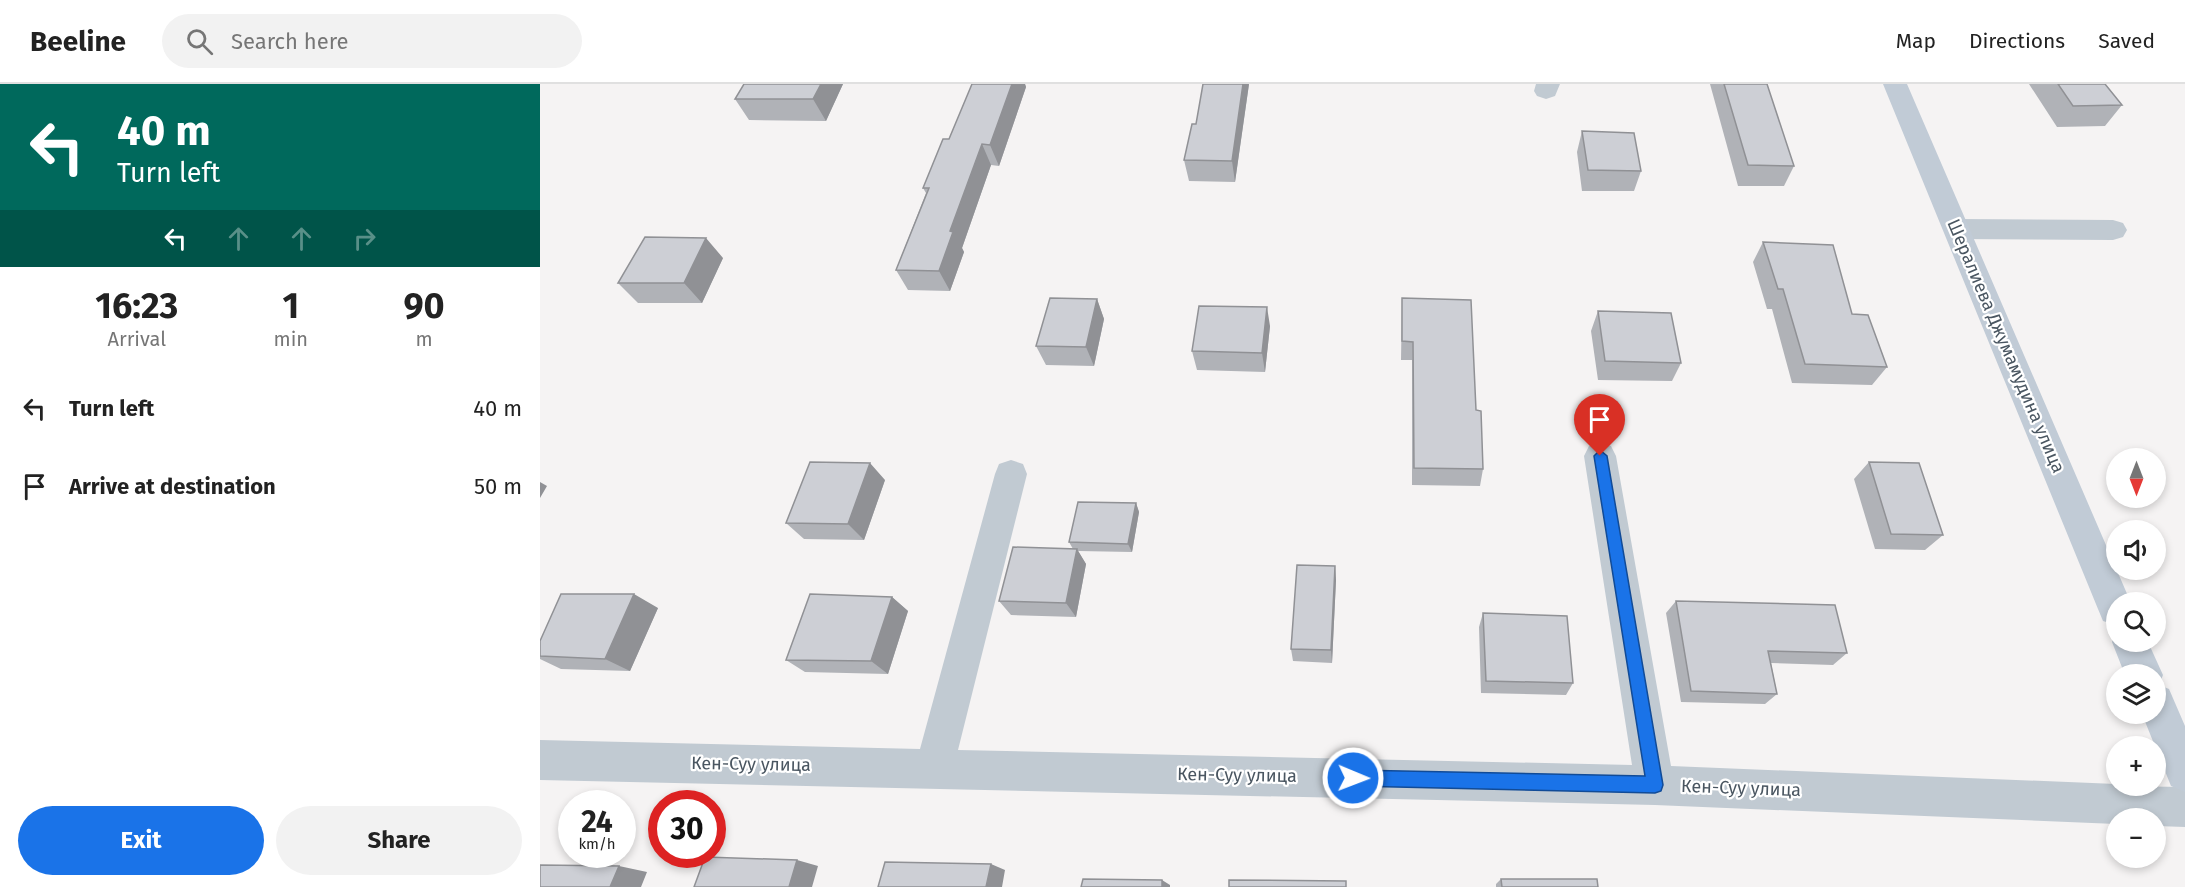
<!DOCTYPE html>
<html lang="en">
<head>
<meta charset="utf-8">
<style>
  body { margin:0; font-family:"Fira Sans",sans-serif; background:#f2f2f2; color:#222; height:100vh; display:flex; flex-direction:column; font-size:22px; white-space:nowrap }
  * { box-sizing:border-box; margin:0 }
  p { font-size:20px; color:#767676 }
  .icon { flex:none; width:33px; height:33px; fill:none; stroke:currentColor; stroke-width:2; stroke-linecap:round; stroke-linejoin:round }
  .map { position:relative; flex:1; overflow:hidden }
  .details { display:flex; flex-direction:column; background:#fff; width:540px }
  .details>* { flex:none }
  .hud { background:#00695c; color:#fff; overflow:hidden }
  .needle { width:39px; rotate:180deg }
  .tools { position:absolute; left:1566px; top:364px; display:grid; gap:12px }
  .tools a { display:grid; place-items:center; width:60px; height:60px; border-radius:50%; background:#fff; box-shadow:0 3px 9px #0003; font-size:30px }
  .speed { position:absolute; left:18px; top:706px; display:flex; gap:12px; font-size:30px; font-weight:700; text-align:center }
  .speed>* { display:grid; place-content:center; width:78px; height:78px; border-radius:50%; background:#fff; box-shadow:0 3px 9px #0003; line-height:1 }
  .speed small { font-size:15px; font-weight:400 }
  .speed .limit { border:9px solid #d22; background:#fff; color:#111 }
  .pin { position:absolute; display:grid; place-items:center; width:51px; height:51px; color:#fff; margin:-62px -26px; border-radius:50% 50% 50% 0; rotate:-45deg; box-shadow:0 0 6px #0007 }
  .pin .icon { rotate:45deg }
  .me { position:absolute; width:66px; margin:-33px; rotate:91deg; stroke-linejoin:round; filter:drop-shadow(0 0 4px #0008) }
  .turn { display:flex; align-items:center; gap:21px; height:126px; padding:0 18px; font-size:27px }
  .turn .icon { width:78px; height:78px; stroke-width:2.5 }
  .turn b { display:block; font-size:42px; line-height:51px }
  .lanes { display:flex; align-items:center; height:57px; padding:0 18px; background:#0003; justify-content:center; gap:30px; direction:ltr }
  .lanes .off { opacity:.35 }
  .eta { display:flex; justify-content:space-evenly; align-items:center; height:102px; text-align:center }
  .eta b { font-size:36px; font-weight:700; line-height:42px }
  .primary-button { display:flex; gap:12px; margin-top:auto; padding:12px 18px }
  .primary-button a { flex:1; height:69px; border-radius:36px; background:#1a73e8; color:#fff; font-size:24px; font-weight:700; line-height:69px; text-align:center }
  .primary-button a+a { background:#f2f2f2; color:#222 }
  ul { padding:0; list-style:none }
  li { display:flex; align-items:center; gap:18px; height:78px; padding:0 18px }
  li div { flex:1 }
  li b { display:block; font-size:22px }
  li em { font-style:normal }
  header { display:flex; align-items:center; gap:36px; box-sizing:border-box; height:84px; padding:0 30px; background:#fff; border-bottom:2px solid #e0e0e0 }
  header strong { font-size:28px }
  nav { display:flex; gap:33px; margin-inline-start:auto; font-size:21px }
  .search { width:420px; height:54px; background:#f2f2f2; display:flex; align-items:center; gap:15px; box-sizing:border-box; padding:0 21px; border-radius:33px; color:#767676; font-size:22px }
  main { display:flex; flex:1; min-height:0 }
  .map>svg:first-child { display:block }
  .lines { fill:none; stroke-linecap:round; stroke-linejoin:round }
  .street { fill:#c1cad2; fill-rule:evenodd }
  .secondary { fill:#c1cbd6; fill-rule:evenodd }
  .wall { fill:#b0b2b7 }
  .shaded-wall { fill:#909195 }
  .building { fill:#cdcfd5; stroke:#909195; stroke-width:1.5 }
  .route { fill:#1a73e8; stroke:#114b97; stroke-width:1.5 }
  .labels { text-anchor:middle; dominant-baseline:central; stroke-width:4.5; stroke-linejoin:round; paint-order:stroke }
  .street-label { font-size:18px; fill:#4a5661; stroke:#fff }
</style>
</head>
<body>
<header>
<strong>Beeline</strong>
<div class="search"><svg class="icon" aria-label="search" viewBox="0 0 24 24"><circle cx="10" cy="10" r="6"/><path d="M15 15l6 6"/></svg>Search here</div>
<nav><a>Map</a><a>Directions</a><a>Saved</a></nav>
</header>
<main>
<section class="details">
<div class="hud">
<div class="turn"><svg class="icon" aria-label="left" viewBox="0 0 24 24"><path d="M17 20v-9H6M10 6l-5 5 5 5"/></svg><div><b>40 m</b>Turn left</div></div>
<div class="lanes"><svg class="icon" aria-label="left" viewBox="0 0 24 24"><path d="M17 20v-9H6M10 6l-5 5 5 5"/></svg><svg class="icon off" aria-label="ahead" viewBox="0 0 24 24"><path d="M12 20V5M6 11l6-6 6 6"/></svg><svg class="icon off" aria-label="ahead" viewBox="0 0 24 24"><path d="M12 20V5M6 11l6-6 6 6"/></svg><svg class="icon off" aria-label="right" viewBox="0 0 24 24"><path d="M7 20v-9h11M14 6l5 5-5 5"/></svg></div>
</div>
<div class="eta">
<div><b>16:23</b><p>Arrival</p></div>
<div><b>1</b><p>min</p></div>
<div><b>90</b><p>m</p></div>
</div>
<ul>
<li><svg class="icon" aria-label="left" viewBox="0 0 24 24"><path d="M17 20v-9H6M10 6l-5 5 5 5"/></svg><div><b>Turn left</b></div><em>40 m</em></li>
<li><svg class="icon" aria-label="arrive" viewBox="0 0 24 24"><path d="M6 21V4h12l-3 4 3 4H6"/></svg><div><b>Arrive at destination</b></div><em>50 m</em></li>
</ul>
<div class="primary-button"><a>Exit</a><a>Share</a></div>
</section>
<div class="map">
<svg width="1645" height="803" viewBox="0 0 1645 803">
  <rect width="100%" height="100%" fill="#f5f3f3"/>
  <g class="lines">
    <path class="street" d="M 996,0 L 1020,0 L 1015,12 L 1006,15 L 997,12 L 994,7 Z
      M 1417,135 L 1573,136 L 1583,139 L 1587,146 L 1583,153 L 1573,156 L 1417,155 L 1407,152 L 1403,145 L 1407,138 Z
      M 1060,358 L 1071,362 L 1076,372 L 1131,682 L 1576,700 L 1576,702 L 1645,703 L 1645,743 L 1616,742 L 1616,735 L 1576,735 L 1576,740 L 1115,721 L 0,696 L 0,656 L 380,665 L 455,390 L 459,380 L 471,376 L 483,380 L 487,390 L 418,666 L 1092,681 L 1044,372 L 1049,362 Z"/>
    <path class="secondary" d="M 1343,0 L 1367,0 L 1591,519 L 1576,519 L 1576,541 L 1563,537 L 1558,525 Z
      M 1576,547 L 1576,558 L 1608,558 L 1623,591 L 1619,601 L 1629,605 L 1645,642 L 1645,708 L 1631,702 L 1602,630 L 1616,630 L 1616,591 L 1585,591 L 1572,558 Z"/>
  </g>
  <path class="wall" d="M 204,0 L 303,0 L 286,37 L 209,36 L 195,15 Z
    M 432,0 L 485,0 L 486,3 L 459,82 L 451,81 L 422,164 L 424,168 L 410,207 L 368,206 L 356,186 L 386,109 L 383,104 L 409,55 Z
    M 709,0 L 695,98 L 649,97 L 644,76 Z
    M 1170,0 L 1227,0 L 1254,82 L 1244,102 L 1198,102 Z
    M 1489,0 L 1565,0 L 1582,21 L 1565,42 L 1517,43 Z
    M 1042,47 L 1101,87 L 1094,107 L 1042,107 L 1037,68 Z
    M 1223,158 L 1312,230 L 1347,283 L 1332,301 L 1252,299 L 1232,225 L 1227,225 L 1213,178 Z
    M 183,174 L 162,219 L 98,219 L 78,199 Z
    M 862,214 L 936,326 L 943,385 L 940,402 L 872,401 L 872,276 L 861,276 Z
    M 557,215 L 564,235 L 554,282 L 506,281 L 496,262 Z
    M 1058,227 L 1141,279 L 1132,297 L 1058,296 L 1051,247 Z
    M 730,242 L 725,288 L 657,286 L 652,267 Z
    M 1329,378 L 1403,451 L 1385,466 L 1335,465 L 1314,395 Z
    M 345,396 L 324,456 L 264,455 L 246,439 Z
    M 596,419 L 599,428 L 592,468 L 538,467 L 546,480 L 536,533 L 471,531 L 459,517 L 533,465 L 529,458 Z
    M 795,482 L 796,496 L 792,579 L 753,577 L 751,565 Z
    M 352,513 L 368,527 L 348,590 L 265,588 L 246,576 Z
    M 1136,517 L 1307,569 L 1293,581 L 1231,579 L 1237,610 L 1225,620 L 1141,618 L 1126,529 Z
    M 118,524 L 90,587 L 21,585 L 0,575 L 0,557 Z
    M 943,529 L 1033,599 L 1026,611 L 941,609 L 939,543 Z
    M 961,795 L 1058,803 L 956,803 L 956,800 Z"/>
  <path class="shaded-wall" d="M 281,0 L 303,0 L 286,37 L 273,15 Z
    M 472,0 L 485,0 L 486,3 L 459,82 L 450,61 Z
    M 703,0 L 709,0 L 695,98 L 692,77 Z
    M 442,60 L 451,81 L 422,164 L 424,168 L 410,207 L 399,187 L 410,147 Z
    M 166,154 L 183,174 L 162,219 L 144,199 Z
    M 557,215 L 564,235 L 554,282 L 546,263 Z
    M 727,223 L 730,242 L 725,288 L 722,269 Z
    M 330,379 L 345,396 L 324,456 L 308,440 Z
    M 0,398 L 7,402 L 0,414 Z
    M 596,419 L 599,428 L 592,468 L 588,460 Z
    M 537,465 L 546,480 L 536,533 L 526,519 Z
    M 795,482 L 796,496 L 792,579 L 791,566 Z
    M 94,510 L 118,524 L 90,587 L 65,575 Z
    M 352,513 L 368,527 L 348,590 L 331,577 Z
    M 257,776 L 278,782 L 272,803 L 249,803 Z
    M 451,780 L 465,786 L 462,803 L 446,803 Z
    M 79,782 L 107,788 L 101,803 L 70,803 Z
    M 622,796 L 630,801 L 630,803 L 622,803 Z"/>
  <path class="building" d="M 204,0 L 281,0 L 273,15 L 195,15 Z
    M 432,0 L 472,0 L 450,61 L 442,60 L 410,147 L 413,148 L 399,187 L 356,186 L 389,104 L 383,104 L 403,55 L 409,55 Z
    M 663,0 L 703,0 L 692,77 L 644,76 L 652,40 L 656,40 Z
    M 1184,0 L 1227,0 L 1254,82 L 1208,81 Z
    M 1518,0 L 1565,0 L 1582,21 L 1533,22 Z
    M 1042,47 L 1094,49 L 1101,87 L 1048,86 Z
    M 105,153 L 166,154 L 144,199 L 78,199 Z
    M 1223,158 L 1293,161 L 1312,230 L 1328,231 L 1347,283 L 1265,280 L 1243,205 L 1238,205 Z
    M 510,214 L 557,215 L 546,263 L 496,262 Z
    M 862,214 L 931,216 L 936,326 L 941,327 L 943,385 L 874,384 L 873,258 L 862,257 Z
    M 659,222 L 727,223 L 722,269 L 652,267 Z
    M 1058,227 L 1131,229 L 1141,279 L 1065,277 Z
    M 270,378 L 330,379 L 308,440 L 246,439 Z
    M 1329,378 L 1379,379 L 1403,451 L 1351,450 Z
    M 538,418 L 596,419 L 588,460 L 529,458 Z
    M 473,463 L 537,465 L 526,519 L 459,517 Z
    M 757,481 L 795,482 L 791,566 L 751,565 Z
    M 21,510 L 94,510 L 65,575 L 0,572 L 0,557 Z
    M 270,510 L 352,513 L 331,577 L 246,576 Z
    M 1136,517 L 1295,521 L 1307,569 L 1228,567 L 1237,610 L 1151,607 Z
    M 943,529 L 1027,532 L 1033,599 L 946,597 Z
    M 165,773 L 257,776 L 249,803 L 154,803 Z
    M 345,778 L 451,780 L 446,803 L 338,803 Z
    M 0,781 L 79,782 L 70,803 L 0,803 Z
    M 543,795 L 622,796 L 622,803 L 541,803 Z
    M 961,795 L 1057,795 L 1058,803 L 962,803 Z
    M 689,796 L 806,797 L 806,803 L 689,803 Z"/>
  <path class="route" d="M 1060,366 L 1067,372 L 1123,701 L 1121,707 L 1115,709 L 813,702 L 807,700 L 805,694 L 807,688 L 813,686 L 1105,692 L 1054,372 Z"/>
  <g class="labels">
    <g class="street-label">
      <text transform="translate(1466 262) rotate(67)">Шералиева Джумамудина улица</text>
      <text transform="translate(211 680) rotate(1)">Кен-Суу улица</text>
      <text transform="translate(697 691) rotate(1)">Кен-Суу улица</text>
      <text transform="translate(1201 704) rotate(2)">Кен-Суу улица</text>
    </g>
  </g>
</svg>
<div class="tools">
<a><svg class="needle" viewBox="-14 -14 28 28"><path d="M0-13l5 13h-10z" fill="#e53935"/><path d="M0 13l5-13h-10z" fill="#767676"/></svg></a>
<a><svg class="icon" aria-label="sound" viewBox="0 0 24 24"><path d="M4 9h4l5-4v14l-5-4H4zM17 9q2 3 0 6"/></svg></a>
<a><svg class="icon" aria-label="search" viewBox="0 0 24 24"><circle cx="10" cy="10" r="6"/><path d="M15 15l6 6"/></svg></a>
<a><svg class="icon" aria-label="layers" viewBox="0 0 24 24"><path d="M12 4l9 5-9 5-9-5zM3 14l9 5 9-5"/></svg></a>
<a>+</a>
<a>−</a>
</div>
<div class="speed"><div>24<small>km/h</small></div><div class="limit">30</div></div>
<div class="pin" style="left:1060px;top:372px;background:#d93025"><svg class="icon" aria-label="arrive" viewBox="0 0 24 24"><path d="M6 21V4h12l-3 4 3 4H6"/></svg></div>
<svg class="me" style="left:813px;top:694px" viewBox="-20 -20 40 40"><circle r="17" fill="#1a73e8" stroke="#fff" stroke-width="3"/><path d="M0-11L8 9 0 5-8 9z" fill="#fff"/></svg>
</div>
</main>
</body>
</html>
